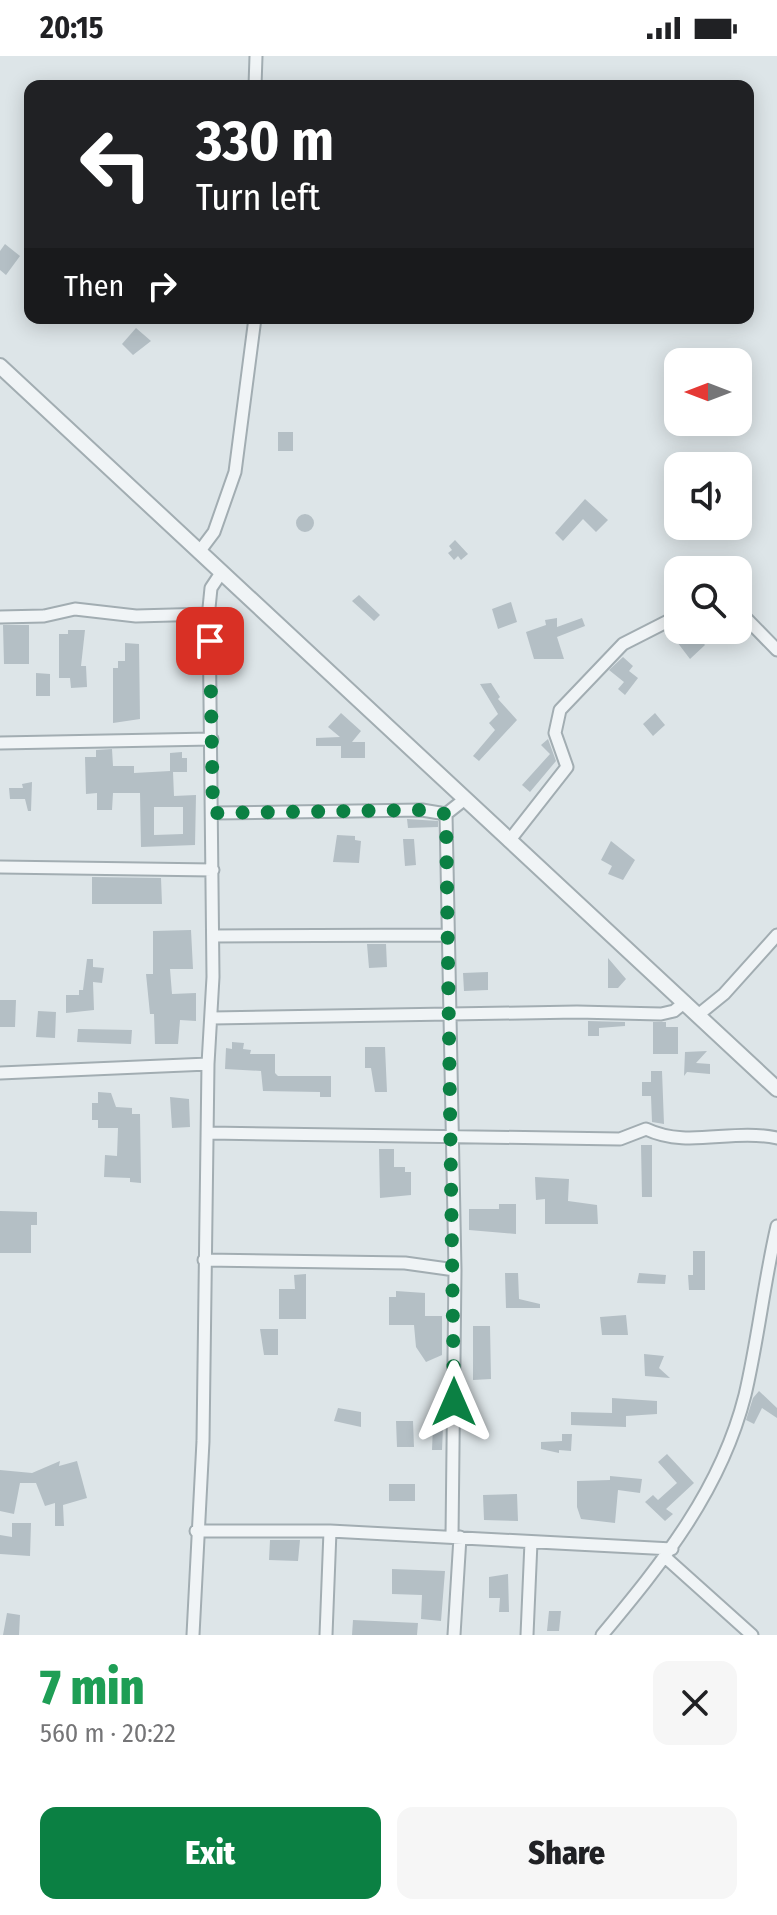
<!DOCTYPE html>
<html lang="en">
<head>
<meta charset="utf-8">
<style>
  body { margin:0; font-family:"Fira Sans Condensed",sans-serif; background:#f6f6f6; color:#202124; height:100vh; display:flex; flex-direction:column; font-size:30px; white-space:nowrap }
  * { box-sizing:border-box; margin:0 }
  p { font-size:26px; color:#757577 }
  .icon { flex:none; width:44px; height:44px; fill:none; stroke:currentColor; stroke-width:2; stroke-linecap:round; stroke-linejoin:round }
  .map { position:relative; height:1579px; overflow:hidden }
  .drawer { display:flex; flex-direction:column; background:#fff; flex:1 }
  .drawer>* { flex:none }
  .hud { position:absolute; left:24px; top:24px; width:730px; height:244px; border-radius:16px; box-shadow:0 4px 20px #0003; background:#202124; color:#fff; overflow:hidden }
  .needle { width:52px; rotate:270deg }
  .controls { position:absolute; left:664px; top:292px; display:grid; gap:16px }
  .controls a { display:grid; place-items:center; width:88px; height:88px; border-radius:16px; background:#fff; box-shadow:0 4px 20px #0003; font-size:40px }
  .pin { position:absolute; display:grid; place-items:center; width:68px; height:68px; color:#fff; margin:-34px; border-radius:16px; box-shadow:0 4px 12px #0006 }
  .me { position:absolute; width:88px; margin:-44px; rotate:0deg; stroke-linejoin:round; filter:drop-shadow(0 0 6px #0008) }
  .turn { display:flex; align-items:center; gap:28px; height:168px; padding:0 40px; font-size:36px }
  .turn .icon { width:104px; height:104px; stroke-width:2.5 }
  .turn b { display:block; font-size:56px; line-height:68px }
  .then { display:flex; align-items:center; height:76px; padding:0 40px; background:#0003; gap:16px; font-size:30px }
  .round { display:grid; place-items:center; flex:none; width:84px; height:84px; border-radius:16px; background:#f6f6f6 }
  .summary { display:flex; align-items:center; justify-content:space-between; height:136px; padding:0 40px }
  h1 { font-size:48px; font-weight:800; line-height:60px; color:#1e9e55 }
  .cta { display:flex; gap:16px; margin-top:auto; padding:16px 40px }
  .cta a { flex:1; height:92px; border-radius:16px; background:#0b8043; color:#fff; font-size:32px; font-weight:800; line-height:92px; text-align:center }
  .cta a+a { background:#f6f6f6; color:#202124 }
  .status { display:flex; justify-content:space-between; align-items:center; height:56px; padding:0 40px; background:#fff; direction:ltr }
  .status svg { height:22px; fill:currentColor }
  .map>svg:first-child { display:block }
  .building { fill:#b4bfc5; fill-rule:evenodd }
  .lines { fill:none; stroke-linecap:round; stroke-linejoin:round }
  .minor-casing { stroke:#a2adb2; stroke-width:15 }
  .tertiary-casing { stroke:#a2adb2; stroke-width:18 }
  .minor { stroke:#f0f4f6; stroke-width:11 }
  .tertiary { stroke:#f0f4f6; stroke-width:14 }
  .route { stroke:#0b8043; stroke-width:14; stroke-dasharray:0 25.2 }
</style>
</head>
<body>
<div class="status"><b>20:15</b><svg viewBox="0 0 49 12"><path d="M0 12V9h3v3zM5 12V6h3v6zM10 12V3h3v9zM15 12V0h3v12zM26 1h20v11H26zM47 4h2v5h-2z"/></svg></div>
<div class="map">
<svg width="777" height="1579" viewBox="0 0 777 1579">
  <rect width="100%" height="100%" fill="#dde5e8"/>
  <path class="building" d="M 5,188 L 20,200 L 6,219 L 0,214 L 0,195 Z
    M 136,272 L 151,285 L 133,299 L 122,288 Z
    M 278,376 L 293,376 L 293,395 L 278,395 Z
    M 585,443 L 608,464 L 596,476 L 583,463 L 563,485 L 555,477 Z
    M296 467a9 9 0 1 1 18 0a9 9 0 1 1-18 0Z
    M 455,484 L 468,498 L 461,504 L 458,500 L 454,504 L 448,497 L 452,494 L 449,490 Z
    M 359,539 L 380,559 L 374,565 L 352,545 Z
    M 511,546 L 517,566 L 498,573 L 492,553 Z
    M 557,562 L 557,571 L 582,562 L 585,570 L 557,581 L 564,603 L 534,603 L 526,576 L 546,569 L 545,564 Z
    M 3,569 L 29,569 L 29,608 L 4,608 Z
    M 68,574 L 85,574 L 81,610 L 86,610 L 87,631 L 71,632 L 70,622 L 59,622 L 59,578 L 68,578 Z
    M 678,574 L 692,574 L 705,589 L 690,603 L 671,578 Z
    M 125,587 L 139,588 L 140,663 L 113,667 L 113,612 L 118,612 L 118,605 L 125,605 Z
    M 623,601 L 633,610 L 629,615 L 638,622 L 625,639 L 618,633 L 624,626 L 609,614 Z
    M 36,617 L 50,618 L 50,640 L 36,640 Z
    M 491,627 L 500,641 L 498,643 L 517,664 L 479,705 L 473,700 L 495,674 L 489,667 L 498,658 L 480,628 Z
    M 341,657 L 361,675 L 352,686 L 365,686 L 365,702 L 341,702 L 341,690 L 316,690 L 316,682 L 340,681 L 328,671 Z
    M 655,657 L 665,669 L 653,680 L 643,668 Z
    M 548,683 L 556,705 L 530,736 L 522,729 L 550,698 L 541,689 Z
    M 112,693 L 113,710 L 134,710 L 134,717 L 170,715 L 170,697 L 182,696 L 182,702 L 187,702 L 187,716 L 173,716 L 174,740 L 196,739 L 195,789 L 141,791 L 140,737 L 113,737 L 112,754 L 97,754 L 97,737 L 86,738 L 85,701 L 96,701 L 96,694 ZM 154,751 L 183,751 L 183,778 L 154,779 Z
    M 32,726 L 31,755 L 28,755 L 25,743 L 10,743 L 9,732 L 23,732 L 22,728 Z
    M 407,763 L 438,765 L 438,771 L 408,772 Z
    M 337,779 L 355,780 L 355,784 L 361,785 L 359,807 L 333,806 Z
    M 403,783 L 414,783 L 416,809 L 405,810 Z
    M 611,785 L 635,804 L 623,824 L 608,818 L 612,810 L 601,804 Z
    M 92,821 L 161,822 L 162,848 L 92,848 Z
    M 191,874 L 193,913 L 170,913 L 172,938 L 196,937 L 196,965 L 180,964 L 178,988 L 155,988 L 154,958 L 150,958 L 146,918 L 153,918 L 153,875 Z
    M 367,888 L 386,888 L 387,911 L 369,912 Z
    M 608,902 L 626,923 L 618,932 L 608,932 Z
    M 87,903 L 93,903 L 93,911 L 104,912 L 102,927 L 93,926 L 94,954 L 66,957 L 66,939 L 79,939 L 79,934 L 83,934 Z
    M 488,916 L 488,934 L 464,935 L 463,917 Z
    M 0,944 L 16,944 L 15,971 L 0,971 Z
    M 38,955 L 56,956 L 55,982 L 36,981 Z
    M 588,965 L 625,966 L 625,970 L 599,972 L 599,980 L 588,980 Z
    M 653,966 L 666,966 L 666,971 L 678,971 L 678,998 L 653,998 Z
    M 78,973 L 132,974 L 131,988 L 77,986 Z
    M 232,986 L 244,987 L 243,993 L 251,994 L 250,998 L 275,998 L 275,1017 L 278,1020 L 331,1020 L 331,1041 L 320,1041 L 320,1036 L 263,1035 L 261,1015 L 225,1013 L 226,992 L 232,993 Z
    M 365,991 L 385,991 L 387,1036 L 375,1036 L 371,1012 L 365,1012 Z
    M 707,995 L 696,1007 L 710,1008 L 710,1018 L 687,1016 L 684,1020 L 685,996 Z
    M 651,1015 L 662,1015 L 664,1068 L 652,1066 L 651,1040 L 642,1040 L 642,1026 L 651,1026 Z
    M 98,1036 L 111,1037 L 116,1051 L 132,1052 L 132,1058 L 140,1058 L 141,1127 L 130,1126 L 130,1122 L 104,1121 L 105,1099 L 117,1100 L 118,1072 L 98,1072 L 98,1064 L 92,1064 L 92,1047 L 98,1047 Z
    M 170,1041 L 189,1043 L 190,1071 L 172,1072 Z
    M 641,1089 L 652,1089 L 652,1141 L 642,1141 Z
    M 379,1093 L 394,1093 L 394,1111 L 405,1111 L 405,1116 L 411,1116 L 411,1139 L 380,1142 Z
    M 535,1121 L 569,1123 L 568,1145 L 597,1149 L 598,1168 L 545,1168 L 545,1143 L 536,1144 Z
    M 499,1148 L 516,1148 L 516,1178 L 469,1174 L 469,1153 L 499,1153 Z
    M 0,1155 L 37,1156 L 37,1169 L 31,1169 L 31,1197 L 0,1197 Z
    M 693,1195 L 705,1195 L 705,1234 L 689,1234 L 688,1219 L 693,1219 Z
    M 505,1217 L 518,1217 L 519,1243 L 540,1248 L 540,1252 L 506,1252 Z
    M 639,1217 L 666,1219 L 665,1228 L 637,1227 Z
    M 306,1218 L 306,1263 L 279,1263 L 279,1233 L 295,1233 L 294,1219 Z
    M 396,1235 L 425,1237 L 425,1260 L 442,1260 L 442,1299 L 426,1306 L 416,1291 L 414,1269 L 389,1269 L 389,1241 L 396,1241 Z
    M 626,1259 L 628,1279 L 602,1279 L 600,1261 Z
    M 473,1270 L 490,1270 L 491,1323 L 473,1324 Z
    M 260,1273 L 278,1273 L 278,1299 L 264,1299 Z
    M 644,1298 L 664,1300 L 659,1312 L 670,1322 L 645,1320 Z
    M 759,1335 L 777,1352 L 777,1362 L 762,1352 L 754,1368 L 746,1364 L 753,1342 Z
    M 612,1342 L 657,1345 L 657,1358 L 626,1360 L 626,1371 L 571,1369 L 571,1356 L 612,1357 Z
    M 338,1352 L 361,1356 L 361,1371 L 334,1365 Z
    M 396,1365 L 413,1365 L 414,1391 L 397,1391 Z
    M 433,1370 L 443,1371 L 442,1394 L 432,1394 Z
    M 562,1378 L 572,1378 L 571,1395 L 559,1394 L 559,1397 L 541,1393 L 541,1386 L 562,1385 Z
    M 667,1398 L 694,1427 L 666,1453 L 673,1458 L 665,1465 L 645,1446 L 653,1439 L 658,1444 L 677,1427 L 658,1406 Z
    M 60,1405 L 59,1410 L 77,1405 L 87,1442 L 63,1449 L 64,1470 L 55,1470 L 55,1447 L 45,1450 L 36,1427 L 20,1427 L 14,1458 L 0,1455 L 0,1414 L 32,1417 Z
    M 610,1420 L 642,1423 L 640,1437 L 618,1434 L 615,1467 L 581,1463 L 577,1451 L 577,1425 L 610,1424 Z
    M 389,1428 L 415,1428 L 415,1445 L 389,1445 Z
    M 517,1438 L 518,1465 L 484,1464 L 483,1439 Z
    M 12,1467 L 31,1467 L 30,1500 L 0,1498 L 0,1479 L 12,1481 Z
    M 270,1484 L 300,1484 L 298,1505 L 269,1504 Z
    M 392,1513 L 445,1515 L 441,1565 L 421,1563 L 422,1539 L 392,1538 Z
    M 508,1518 L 509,1556 L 499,1556 L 500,1542 L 489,1542 L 489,1521 Z
    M 549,1555 L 561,1555 L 559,1575 L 547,1575 Z
    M 7,1557 L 20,1559 L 19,1579 L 3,1579 Z
    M 353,1564 L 418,1567 L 417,1579 L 352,1579 Z"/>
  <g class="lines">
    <g class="minor-casing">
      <path id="minor" d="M 255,30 L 256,0
        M 199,496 L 214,476 L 235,416 L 255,262
        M 738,554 L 777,594
        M 0,561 L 44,560 L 75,553 L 136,560 L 209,558
        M 0,687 L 212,683
        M 213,757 L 422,754 L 446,758 L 465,743
        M 446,758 L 455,1214 L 452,1481
        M 509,785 L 567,711 L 555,677 L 560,654 L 623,588 L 678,560
        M 0,811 L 213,814
        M 213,880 L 447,879
        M 698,959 L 724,938 L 777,879
        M 212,962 L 577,956 L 661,958 L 674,955 L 685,946
        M 0,1017 L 208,1008
        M 209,1077 L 620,1083 L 646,1073 C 688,1093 731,1072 777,1082
        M 204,1204 L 405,1207 L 455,1214
        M 196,1475 L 330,1475 L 672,1493
        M 665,1501 L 752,1579
        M 193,1579 L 203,1385 L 208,1008 L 213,921 L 209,552 L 211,532 L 221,517
        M 326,1579 L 330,1475
        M 454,1579 L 460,1481
        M 527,1579 L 531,1486
        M 602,1579 C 663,1506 721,1434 745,1339 C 758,1284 764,1226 777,1170"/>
    </g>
    <g class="tertiary-casing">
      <path id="tertiary" d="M 0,310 L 777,1033"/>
    </g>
    <use href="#minor" class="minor"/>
    <use href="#tertiary" class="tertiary"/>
  </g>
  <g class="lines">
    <path class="route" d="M 210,585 L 213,757 L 422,754 L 446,758 L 454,1346"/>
  </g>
</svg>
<div class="controls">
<a><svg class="needle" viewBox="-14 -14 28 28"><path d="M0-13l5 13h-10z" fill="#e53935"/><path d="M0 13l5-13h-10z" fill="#757577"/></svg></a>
<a><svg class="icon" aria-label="sound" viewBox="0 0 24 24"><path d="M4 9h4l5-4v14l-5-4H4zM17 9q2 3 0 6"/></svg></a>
<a><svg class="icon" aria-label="search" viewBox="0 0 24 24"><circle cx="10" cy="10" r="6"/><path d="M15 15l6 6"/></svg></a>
</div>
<div class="pin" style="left:210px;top:585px;background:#d93025"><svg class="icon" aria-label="arrive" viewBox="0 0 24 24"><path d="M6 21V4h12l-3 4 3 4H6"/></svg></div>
<svg class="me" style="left:454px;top:1346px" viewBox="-20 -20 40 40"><path d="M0-17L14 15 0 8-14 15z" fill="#0b8043" stroke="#fff" stroke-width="4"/></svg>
<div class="hud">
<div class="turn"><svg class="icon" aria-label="left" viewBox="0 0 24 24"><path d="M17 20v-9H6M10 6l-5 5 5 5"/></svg><div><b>330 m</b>Turn left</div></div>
<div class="then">Then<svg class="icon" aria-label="right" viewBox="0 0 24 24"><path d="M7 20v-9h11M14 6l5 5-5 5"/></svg></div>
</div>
</div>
<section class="drawer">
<div class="summary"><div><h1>7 min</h1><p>560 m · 20:22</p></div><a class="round"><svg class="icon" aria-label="close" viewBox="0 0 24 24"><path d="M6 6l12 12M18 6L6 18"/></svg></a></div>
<div class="cta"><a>Exit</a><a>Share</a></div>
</section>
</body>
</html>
